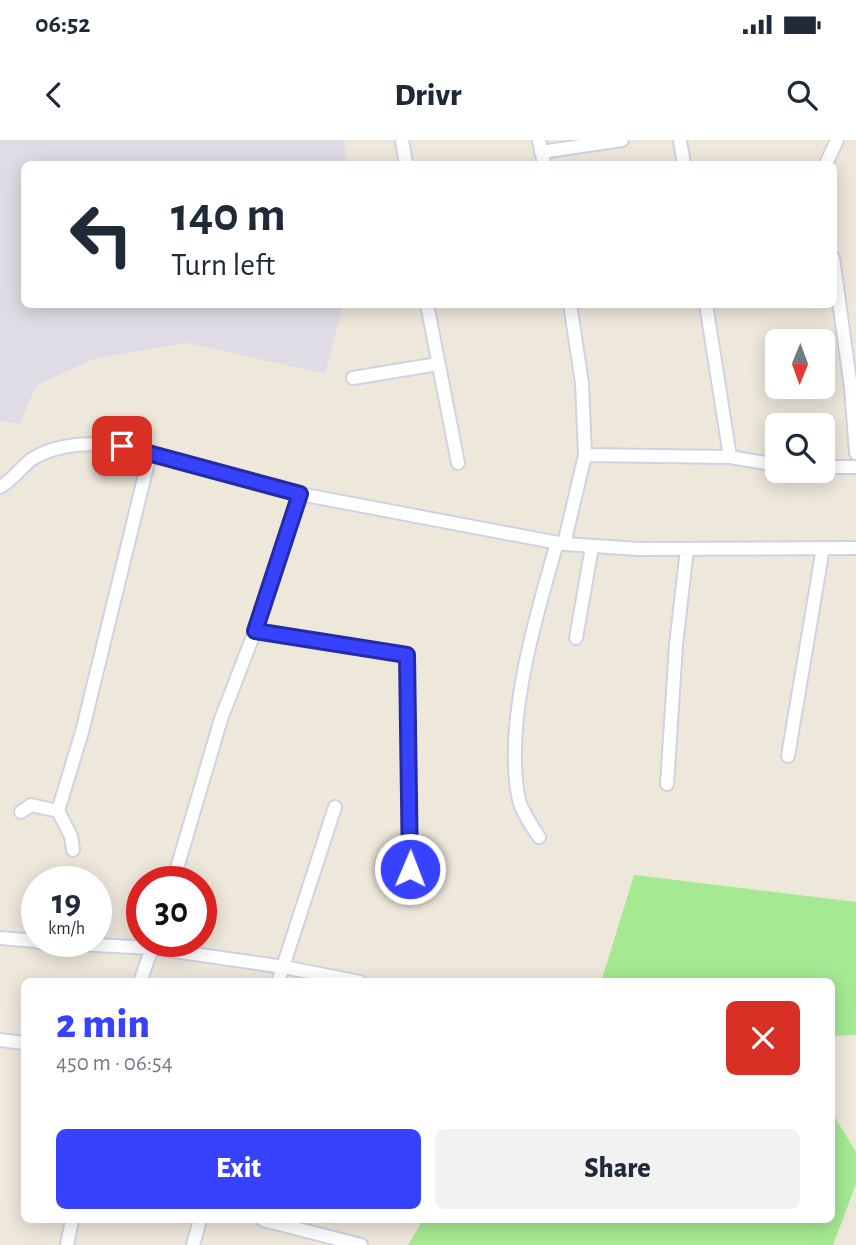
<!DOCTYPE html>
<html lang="en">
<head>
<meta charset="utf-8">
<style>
  body { margin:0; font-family:"Alegreya Sans",sans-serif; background:#f2f2f3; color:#1f2937; height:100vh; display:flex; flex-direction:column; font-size:26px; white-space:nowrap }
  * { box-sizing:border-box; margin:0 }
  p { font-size:23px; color:#747a83 }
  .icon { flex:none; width:38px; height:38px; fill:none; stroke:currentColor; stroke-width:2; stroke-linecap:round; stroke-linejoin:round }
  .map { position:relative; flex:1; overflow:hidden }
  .details { position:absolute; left:21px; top:838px; width:814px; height:245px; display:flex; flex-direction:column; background:#fff; border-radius:10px; box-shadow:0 4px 18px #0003 }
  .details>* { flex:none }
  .hud { position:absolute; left:21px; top:21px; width:816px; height:147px; border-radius:10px; box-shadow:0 4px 18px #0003; background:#fff; color:#1f2937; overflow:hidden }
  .needle { width:46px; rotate:181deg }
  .fabs { position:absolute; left:765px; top:189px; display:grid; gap:14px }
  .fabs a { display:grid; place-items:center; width:70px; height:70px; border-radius:10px; background:#fff; box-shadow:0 4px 18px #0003; font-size:35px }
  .speed { position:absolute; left:21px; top:726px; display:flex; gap:14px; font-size:35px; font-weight:700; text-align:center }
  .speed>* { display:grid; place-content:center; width:91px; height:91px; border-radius:50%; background:#fff; box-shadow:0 4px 18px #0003; line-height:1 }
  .speed small { font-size:18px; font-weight:400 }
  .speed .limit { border:10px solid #d22; background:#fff; color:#111 }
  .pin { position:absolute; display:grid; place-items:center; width:60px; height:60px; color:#fff; margin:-30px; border-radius:14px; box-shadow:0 4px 10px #0006 }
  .me { position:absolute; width:77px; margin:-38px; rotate:1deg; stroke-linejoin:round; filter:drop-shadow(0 0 5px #0008) }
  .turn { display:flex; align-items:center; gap:24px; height:147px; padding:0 35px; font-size:32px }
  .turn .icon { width:91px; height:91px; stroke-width:2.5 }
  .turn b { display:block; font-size:49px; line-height:60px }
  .round { display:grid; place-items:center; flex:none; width:74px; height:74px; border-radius:10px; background:#f2f2f3 }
  .headline { display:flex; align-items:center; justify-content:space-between; height:119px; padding:0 35px }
  h1 { font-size:42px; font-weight:800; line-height:52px; color:#3742ff }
  .action { display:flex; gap:14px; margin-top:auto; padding:14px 35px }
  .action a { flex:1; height:80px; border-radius:10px; background:#3742ff; color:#fff; font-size:28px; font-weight:800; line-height:80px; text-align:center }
  .action a+a { background:#f2f2f3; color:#1f2937 }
  .status { display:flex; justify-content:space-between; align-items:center; height:49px; padding:0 35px; background:#fff; direction:ltr }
  .status svg { height:19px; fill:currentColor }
  header { display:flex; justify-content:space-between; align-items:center; height:91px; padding:0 35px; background:#fff; font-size:32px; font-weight:800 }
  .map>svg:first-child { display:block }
  .industrial { fill:#e0dce5 }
  .green { fill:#a5e993 }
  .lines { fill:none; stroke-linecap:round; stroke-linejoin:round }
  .minor-casing { stroke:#d0d1e4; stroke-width:16 }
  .minor { stroke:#fff; stroke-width:12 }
  .route-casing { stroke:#242ba6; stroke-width:18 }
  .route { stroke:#3742ff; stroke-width:12 }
</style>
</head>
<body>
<div class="status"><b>06:52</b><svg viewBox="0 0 49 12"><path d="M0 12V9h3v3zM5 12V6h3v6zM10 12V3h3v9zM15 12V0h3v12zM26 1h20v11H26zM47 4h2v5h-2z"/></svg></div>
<header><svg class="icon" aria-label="back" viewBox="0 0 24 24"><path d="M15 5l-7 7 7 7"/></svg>Drivr<svg class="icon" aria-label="search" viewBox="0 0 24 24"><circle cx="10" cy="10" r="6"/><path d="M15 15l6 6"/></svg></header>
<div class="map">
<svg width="856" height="1105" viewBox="0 0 856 1105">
  <rect width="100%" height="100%" fill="#eee8db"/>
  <path class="industrial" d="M 0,0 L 344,0 L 347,24 L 24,24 L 24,164 L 343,165 L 325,234 L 187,203 L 94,219 L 37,245 L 19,284 L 0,280 Z"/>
  <path class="green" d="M 634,735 L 856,762 L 856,895 L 831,896 L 831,842 L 601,842 Z
    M 831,971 L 856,1012 L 856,1044 L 833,1105 L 408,1105 L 423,1080 L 831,1080 Z"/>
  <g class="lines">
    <g class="minor-casing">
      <path id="minor" d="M 402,0 L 406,24
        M 539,0 L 544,24
        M 680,0 L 684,24
        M 541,12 L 622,0
        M 826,24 L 837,0
        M 833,118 L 851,248 L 856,313
        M 427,164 L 458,323
        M 706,164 L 730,317
        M 353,238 L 438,224
        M 585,315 L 730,317 L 777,325
        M 822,327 L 856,327
        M 0,347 C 13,340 21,327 32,319 C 59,302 92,303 122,306 L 300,354 L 564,404 L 639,409 L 856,408
        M 564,404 L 585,315 L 582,243 L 570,164
        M 255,491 L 407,515 L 409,753
        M 576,498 L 592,407
        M 788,616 L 823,408
        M 667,644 L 676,505 L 687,409
        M 21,672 L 31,665 L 58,671
        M 539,697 C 531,685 523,674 519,660 C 503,585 536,475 557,403
        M 73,710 L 71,696 L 58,671 L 82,592 L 150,314
        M 173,742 L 221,579 L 255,491 L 300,354
        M 0,798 L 37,801
        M 38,802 L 153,808 L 284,827 L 360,842
        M 140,842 L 154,802
        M 278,842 L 335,667
        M 0,900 L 24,903
        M 263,1080 L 361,1105
        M 67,1105 L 72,1080
        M 193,1105 L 200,1080"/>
    </g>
    <use href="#minor" class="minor"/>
  </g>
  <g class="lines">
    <g class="route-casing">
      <path id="route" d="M 122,306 L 300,354 L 255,491 L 407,515 L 410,729"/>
    </g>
    <use href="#route" class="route"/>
  </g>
</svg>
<div class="fabs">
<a><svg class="needle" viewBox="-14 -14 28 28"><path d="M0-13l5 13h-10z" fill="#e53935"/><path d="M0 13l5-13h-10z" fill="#747a83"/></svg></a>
<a><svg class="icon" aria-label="search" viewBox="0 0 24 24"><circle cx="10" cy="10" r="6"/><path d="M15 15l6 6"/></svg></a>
</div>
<div class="speed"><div>19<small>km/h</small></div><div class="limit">30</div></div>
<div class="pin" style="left:122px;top:306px;background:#d93025"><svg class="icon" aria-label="arrive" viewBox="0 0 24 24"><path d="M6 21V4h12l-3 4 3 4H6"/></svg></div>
<svg class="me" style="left:410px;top:729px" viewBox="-20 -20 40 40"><circle r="17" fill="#3742ff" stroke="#fff" stroke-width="3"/><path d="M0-11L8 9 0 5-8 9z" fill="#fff"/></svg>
<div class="hud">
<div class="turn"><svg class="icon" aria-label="left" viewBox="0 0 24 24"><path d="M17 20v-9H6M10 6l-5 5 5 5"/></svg><div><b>140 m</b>Turn left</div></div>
</div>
<section class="details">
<div class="headline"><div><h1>2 min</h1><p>450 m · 06:54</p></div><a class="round" style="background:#d93025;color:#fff"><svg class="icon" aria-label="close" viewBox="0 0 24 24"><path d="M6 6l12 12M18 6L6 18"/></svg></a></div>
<div class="action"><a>Exit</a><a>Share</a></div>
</section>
</div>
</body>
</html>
